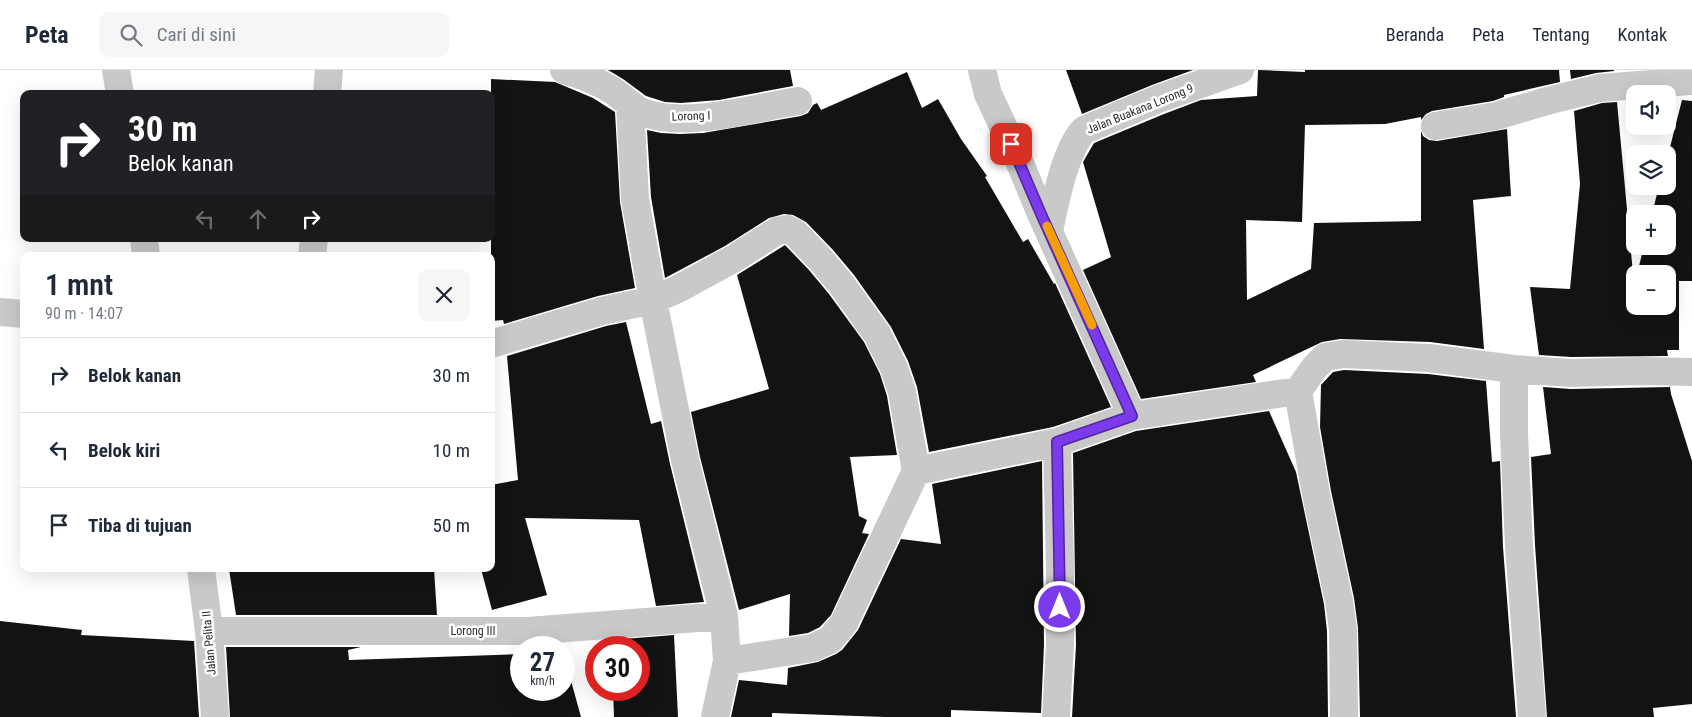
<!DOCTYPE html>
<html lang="id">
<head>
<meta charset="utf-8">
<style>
  body { margin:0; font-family:"Roboto Condensed",sans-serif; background:#f6f6f7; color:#1f2937; height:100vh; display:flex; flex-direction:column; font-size:19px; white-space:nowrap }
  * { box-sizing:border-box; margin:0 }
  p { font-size:16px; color:#747a83 }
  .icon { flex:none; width:28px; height:28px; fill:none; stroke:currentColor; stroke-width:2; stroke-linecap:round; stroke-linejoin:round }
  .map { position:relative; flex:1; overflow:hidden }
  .sheet { position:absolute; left:20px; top:182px; width:475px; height:320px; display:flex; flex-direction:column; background:#fff; border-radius:10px; box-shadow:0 5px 20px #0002 }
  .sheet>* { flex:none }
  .banner { position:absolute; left:20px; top:20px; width:475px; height:152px; border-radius:10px; box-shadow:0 5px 20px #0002; background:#202124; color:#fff; overflow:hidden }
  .tools { position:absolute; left:1626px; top:15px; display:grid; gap:10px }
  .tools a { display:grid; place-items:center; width:50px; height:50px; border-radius:10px; background:#fff; box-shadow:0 5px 20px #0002; font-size:25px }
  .speed { position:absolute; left:510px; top:566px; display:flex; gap:10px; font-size:25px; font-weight:700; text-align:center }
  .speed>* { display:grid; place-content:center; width:65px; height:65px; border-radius:50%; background:#fff; box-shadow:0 5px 20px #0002; line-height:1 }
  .speed small { font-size:12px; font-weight:400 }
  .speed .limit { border:8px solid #d22; background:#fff; color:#111 }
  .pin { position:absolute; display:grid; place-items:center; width:42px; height:42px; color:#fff; margin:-21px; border-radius:10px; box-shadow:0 2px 8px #0006 }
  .me { position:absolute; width:55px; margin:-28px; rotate:0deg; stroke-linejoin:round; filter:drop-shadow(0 0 4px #0008) }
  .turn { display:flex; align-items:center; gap:18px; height:105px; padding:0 25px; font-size:22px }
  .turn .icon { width:65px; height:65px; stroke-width:2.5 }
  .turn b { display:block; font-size:35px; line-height:42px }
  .lanes { display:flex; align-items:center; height:48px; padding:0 25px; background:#0003; justify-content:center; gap:25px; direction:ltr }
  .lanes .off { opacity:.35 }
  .round { display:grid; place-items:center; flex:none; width:52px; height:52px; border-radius:10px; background:#f6f6f7 }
  .overview { display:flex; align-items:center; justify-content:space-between; height:85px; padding:0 25px }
  h1 { font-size:30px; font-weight:600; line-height:38px }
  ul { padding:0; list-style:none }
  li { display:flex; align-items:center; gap:15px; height:75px; padding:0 25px; border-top:1px solid #e0e1e3 }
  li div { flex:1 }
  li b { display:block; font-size:19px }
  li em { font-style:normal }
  header { display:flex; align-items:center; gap:30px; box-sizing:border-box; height:70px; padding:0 25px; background:#fff; border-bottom:1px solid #e0e1e3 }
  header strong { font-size:24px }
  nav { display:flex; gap:28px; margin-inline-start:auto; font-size:18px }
  .search { width:350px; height:45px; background:#f6f6f7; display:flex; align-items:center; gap:12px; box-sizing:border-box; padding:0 18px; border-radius:10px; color:#747a83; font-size:19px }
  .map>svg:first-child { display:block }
  .building { fill:#131313 }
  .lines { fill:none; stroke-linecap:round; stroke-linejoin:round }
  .minor { stroke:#c9c9c9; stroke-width:28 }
  .route-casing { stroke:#51269a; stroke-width:12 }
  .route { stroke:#7c3aed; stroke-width:9 }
  .slow { stroke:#f59e0b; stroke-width:9 }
  .labels { text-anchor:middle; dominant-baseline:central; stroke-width:5; stroke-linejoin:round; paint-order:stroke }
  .street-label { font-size:12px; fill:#2c2c2c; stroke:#fff }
</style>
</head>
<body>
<header>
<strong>Peta</strong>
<div class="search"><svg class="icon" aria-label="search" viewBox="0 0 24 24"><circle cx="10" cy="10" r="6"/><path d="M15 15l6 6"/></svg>Cari di sini</div>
<nav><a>Beranda</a><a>Peta</a><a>Tentang</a><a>Kontak</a></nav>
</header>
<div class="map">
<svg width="1692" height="647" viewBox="0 0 1692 647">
  <rect width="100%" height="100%" fill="#fff"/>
  <path class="building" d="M 608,0 L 790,0 L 793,16 L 719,30 L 681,33 L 665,32 L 646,26 L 623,9 Z
    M 1066,0 L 1193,0 L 1152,15 L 1082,44 Z
    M 1258,0 L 1305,2 L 1305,0 L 1559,0 L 1560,12 L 1504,25 L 1504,27 L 1493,31 L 1432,41 L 1426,44 L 1421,50 L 1421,47 L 1385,54 L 1305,55 L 1302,152 L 1246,150 L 1247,230 L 1311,199 L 1314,153 L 1421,151 L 1421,61 L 1423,66 L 1429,70 L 1437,71 L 1507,59 L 1511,126 L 1473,130 L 1484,279 L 1430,272 L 1340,269 L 1322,272 L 1253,305 L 1256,312 L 1141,329 L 1083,200 L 1111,187 L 1083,92 L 1094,73 L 1164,44 L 1201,30 L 1257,26 Z
    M 1570,0 L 1614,0 L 1614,1 L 1596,3 L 1571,9 Z
    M 907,2 L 922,38 L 938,29 L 961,69 L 987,106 L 985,107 L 1023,172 L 1028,169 L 1054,214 L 1055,213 L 1111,337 L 1053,357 L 929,382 L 917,317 L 908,291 L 891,257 L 854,205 L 833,180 L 806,152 L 793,145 L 784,144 L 769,148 L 725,176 L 665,208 L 651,127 L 647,60 L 661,63 L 680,64 L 703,63 L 801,46 L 808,43 L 813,35 L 817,33 L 821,40 Z
    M 491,9 L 555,12 L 593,28 L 615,42 L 620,132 L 635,218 L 598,226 L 504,254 L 503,250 L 491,251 Z
    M 1682,30 L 1692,31 L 1692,211 L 1679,211 L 1679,280 L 1667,280 L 1668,286 L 1571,287 L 1539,285 L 1530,217 L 1570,219 L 1580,114 L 1574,41 L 1602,33 L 1617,32 L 1634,214 L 1635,210 L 1635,236 L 1668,236 L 1668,204 L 1637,204 L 1644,176 L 1668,176 L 1668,144 L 1652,144 L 1659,116 L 1668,116 L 1668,85 Z
    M 785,175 L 809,200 L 829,224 L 864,272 L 880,304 L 887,326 L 897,385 L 850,387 L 859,446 L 867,450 L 862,463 L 869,464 L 831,545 L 820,557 L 808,563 L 789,566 L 790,524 L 739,540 L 700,387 L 691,342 L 769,319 L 737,205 Z
    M 626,252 L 651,354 L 661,351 L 670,394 L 704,532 L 656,536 L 639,450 L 525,448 L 547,525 L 492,540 L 481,499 L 491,499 L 491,415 L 518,410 L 507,286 L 606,256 Z
    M 1344,300 L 1428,304 L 1486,311 L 1492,392 L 1500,391 L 1503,477 L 1516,647 L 1360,647 L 1358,558 L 1354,528 L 1331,421 L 1320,357 L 1321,315 L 1333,302 Z
    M 1543,317 L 1571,319 L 1670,317 L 1671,324 L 1692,391 L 1692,634 L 1653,638 L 1654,647 L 1547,647 L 1535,475 L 1531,387 L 1551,384 Z
    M 1269,341 L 1296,402 L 1324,534 L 1327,561 L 1328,647 L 1072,647 L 1076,575 L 1073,383 L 1136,361 Z
    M 1042,391 L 1044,575 L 1041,643 L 951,640 L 951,647 L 885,647 L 772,643 L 772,647 L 731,647 L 739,610 L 787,615 L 788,598 L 818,592 L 836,584 L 842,580 L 858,560 L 901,469 L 941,474 L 932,414 Z
    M 229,499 L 434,499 L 437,545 L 236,545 Z
    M 0,551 L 82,560 L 81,565 L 194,571 L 199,647 L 0,647 Z
    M 674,565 L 678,647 L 614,647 L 613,620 L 639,620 L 639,578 L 611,578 L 610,570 Z
    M 226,577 L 361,577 L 348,580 L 349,590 L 521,584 L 521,620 L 564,620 L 565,589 L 581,647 L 230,647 Z"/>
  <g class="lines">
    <path class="minor" d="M 116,0 L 120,24
      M 564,0 C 581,4 606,15 620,26 C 628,32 635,40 645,43 C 688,58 754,38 798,31
      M 982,0 L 988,24 L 1017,86 L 1041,144 L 1132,346
      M 327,24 L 329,0
      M 630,35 L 635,129 L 653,230 L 685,390 L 724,546 L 727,591 L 715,647
      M 1435,56 L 1496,46 L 1547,31 L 1600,18 L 1692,11
      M 1049,161 C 1055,133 1065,80 1084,60 L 1158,29 L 1240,0
      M 144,169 L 146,186
      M 312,186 L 314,169
      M 0,242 L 24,244
      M 491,274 L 602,241 L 653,230 L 678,219 L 733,189 L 777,161 L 787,159 L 795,163 L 821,190 L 841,214 L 877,264 L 894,298 L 902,322 L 916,401 L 844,553 L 830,570 L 812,578 L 727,591
      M 1514,299 L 1514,364 L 1519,476 L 1532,647
      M 1298,321 L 1316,424 L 1339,531 L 1343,560 L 1344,647
      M 916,401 L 1057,372 L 1132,346 L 1298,321 L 1315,297 L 1325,287 L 1343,284 L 1429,288 L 1514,299 L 1571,303 L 1641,301 L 1692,302
      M 201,499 L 209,561 L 215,647
      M 209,561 L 528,561 L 724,546
      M 1056,647 L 1060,575 L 1060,498 L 1057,372"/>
  </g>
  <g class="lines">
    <g class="route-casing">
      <path id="route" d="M 1011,74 L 1041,144 L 1132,346 L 1057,372 L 1060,537"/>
    </g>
    <use href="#route" class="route"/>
    <path class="slow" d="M 1047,156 L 1092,255"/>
  </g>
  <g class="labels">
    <g class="street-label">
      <text transform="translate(1140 39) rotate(-22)">Jalan Buakana Lorong 9</text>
      <text transform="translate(691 46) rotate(-2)">Lorong I</text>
      <text x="473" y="561">Lorong III</text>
      <text transform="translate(209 573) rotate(-95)">Jalan Pelita II</text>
    </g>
  </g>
</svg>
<div class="tools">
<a><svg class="icon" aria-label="sound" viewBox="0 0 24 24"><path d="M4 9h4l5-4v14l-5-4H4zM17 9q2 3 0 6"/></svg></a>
<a><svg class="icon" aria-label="layers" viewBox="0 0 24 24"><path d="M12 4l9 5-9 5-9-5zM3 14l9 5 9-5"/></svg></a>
<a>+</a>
<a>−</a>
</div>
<div class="speed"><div>27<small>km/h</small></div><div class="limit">30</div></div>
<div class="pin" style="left:1011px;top:74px;background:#d93025"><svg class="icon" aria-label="arrive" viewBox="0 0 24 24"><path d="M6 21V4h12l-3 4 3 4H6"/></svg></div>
<svg class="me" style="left:1060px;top:537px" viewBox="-20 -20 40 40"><circle r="17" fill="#7c3aed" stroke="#fff" stroke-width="3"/><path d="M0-11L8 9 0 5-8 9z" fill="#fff"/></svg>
<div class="banner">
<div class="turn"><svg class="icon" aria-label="right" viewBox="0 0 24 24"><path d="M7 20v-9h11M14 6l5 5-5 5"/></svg><div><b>30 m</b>Belok kanan</div></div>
<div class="lanes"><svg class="icon off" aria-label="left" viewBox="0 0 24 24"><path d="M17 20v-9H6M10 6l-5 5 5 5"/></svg><svg class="icon off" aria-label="ahead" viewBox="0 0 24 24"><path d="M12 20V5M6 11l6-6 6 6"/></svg><svg class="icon" aria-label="right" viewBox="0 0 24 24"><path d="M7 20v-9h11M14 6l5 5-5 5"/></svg></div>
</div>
<section class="sheet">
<div class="overview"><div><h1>1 mnt</h1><p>90 m · 14:07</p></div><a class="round"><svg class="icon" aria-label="close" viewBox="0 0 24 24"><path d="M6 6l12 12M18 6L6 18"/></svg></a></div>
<ul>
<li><svg class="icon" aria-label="right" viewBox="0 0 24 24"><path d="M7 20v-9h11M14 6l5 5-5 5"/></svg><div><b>Belok kanan</b></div><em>30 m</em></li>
<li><svg class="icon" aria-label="left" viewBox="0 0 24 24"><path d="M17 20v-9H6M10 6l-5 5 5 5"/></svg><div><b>Belok kiri</b></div><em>10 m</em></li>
<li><svg class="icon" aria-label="arrive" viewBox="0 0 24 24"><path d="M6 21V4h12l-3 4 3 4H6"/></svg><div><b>Tiba di tujuan</b></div><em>50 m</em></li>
</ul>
</section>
</div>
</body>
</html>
